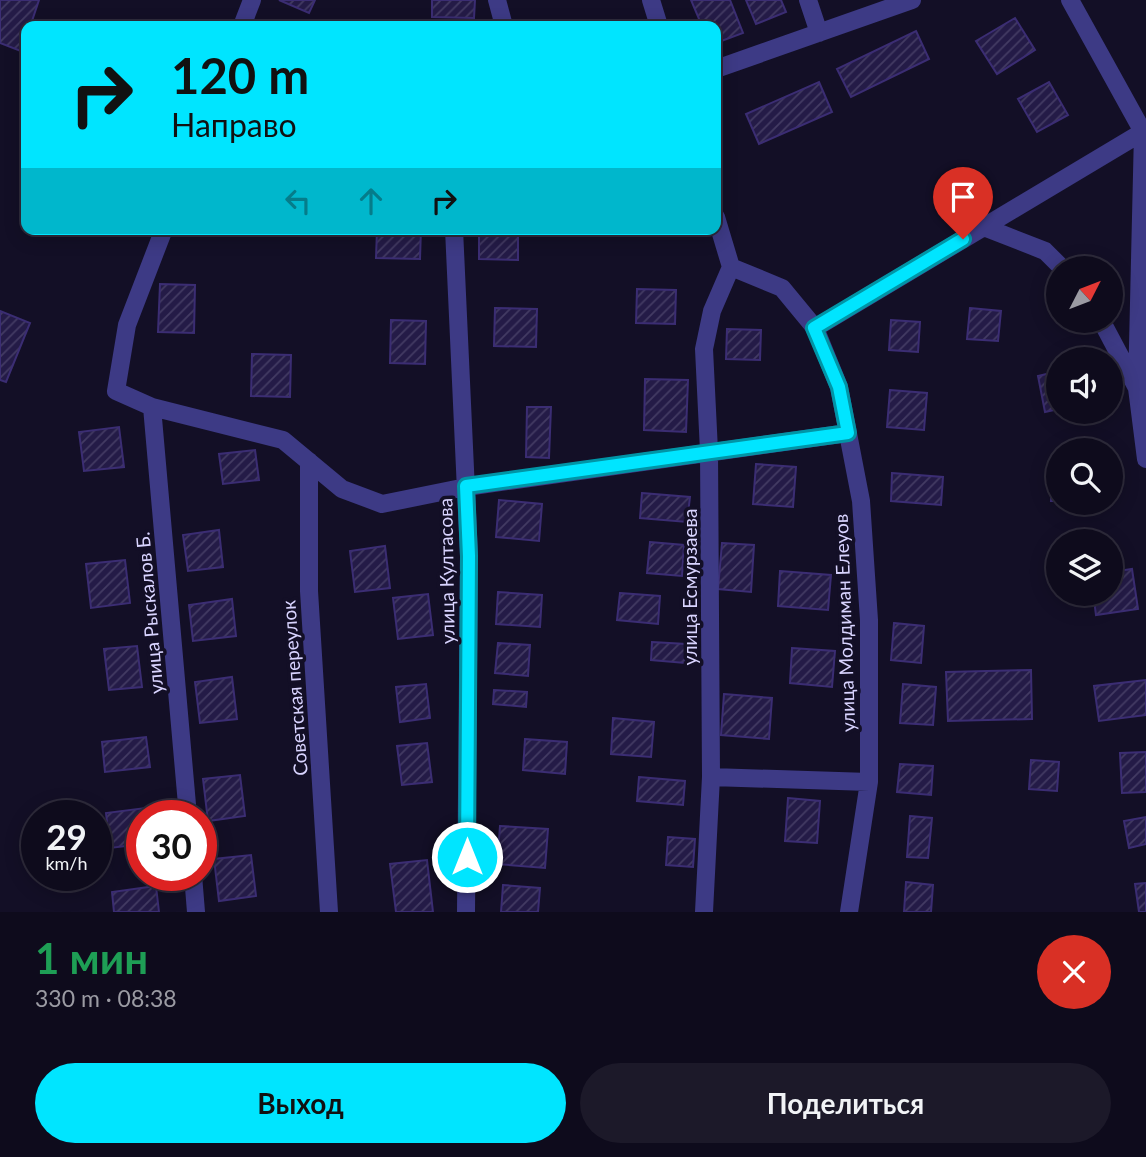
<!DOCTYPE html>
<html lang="ru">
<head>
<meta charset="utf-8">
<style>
  body { margin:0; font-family:Lato,sans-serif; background:#1c1929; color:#f1f3f6; height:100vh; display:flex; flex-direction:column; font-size:26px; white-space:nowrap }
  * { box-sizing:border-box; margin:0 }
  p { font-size:23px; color:#9b9ba3 }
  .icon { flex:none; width:38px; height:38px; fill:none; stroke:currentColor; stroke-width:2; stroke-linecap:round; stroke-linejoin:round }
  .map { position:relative; height:912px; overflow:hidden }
  .side { display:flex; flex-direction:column; background:#0e0b1c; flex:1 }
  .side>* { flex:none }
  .hud { position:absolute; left:21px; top:21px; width:700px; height:214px; border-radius:14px; box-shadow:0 4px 18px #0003,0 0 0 2px #2e2b3b; background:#00e5ff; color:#111; overflow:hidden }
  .needle { width:46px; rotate:48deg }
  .fabs { position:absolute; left:1046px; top:256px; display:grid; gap:14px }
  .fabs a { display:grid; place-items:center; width:77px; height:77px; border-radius:50%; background:#0e0b1c; box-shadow:0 4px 18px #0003,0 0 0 2px #2e2b3b; font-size:35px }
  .speed { position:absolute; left:21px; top:800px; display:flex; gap:14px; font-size:35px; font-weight:700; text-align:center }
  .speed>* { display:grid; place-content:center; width:91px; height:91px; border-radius:50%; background:#0e0b1c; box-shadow:0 4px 18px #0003,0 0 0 2px #2e2b3b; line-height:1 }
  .speed small { font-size:18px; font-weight:400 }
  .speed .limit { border:10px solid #d22; background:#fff; color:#111 }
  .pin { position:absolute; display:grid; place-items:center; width:60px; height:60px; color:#fff; margin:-72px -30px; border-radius:50% 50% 50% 0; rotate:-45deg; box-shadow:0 0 7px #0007 }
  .pin .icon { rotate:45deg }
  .me { position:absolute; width:77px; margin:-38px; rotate:0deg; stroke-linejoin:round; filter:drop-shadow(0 0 5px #0008) }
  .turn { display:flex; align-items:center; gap:24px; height:147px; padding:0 35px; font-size:32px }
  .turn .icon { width:91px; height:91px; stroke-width:2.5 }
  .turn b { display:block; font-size:49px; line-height:60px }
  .lanes { display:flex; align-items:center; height:66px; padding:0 35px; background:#0003; justify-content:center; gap:35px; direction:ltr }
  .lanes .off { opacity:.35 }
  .round { display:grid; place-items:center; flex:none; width:74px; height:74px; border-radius:37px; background:#1c1929 }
  .summary { display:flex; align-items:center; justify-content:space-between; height:119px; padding:0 35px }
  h1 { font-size:42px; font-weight:700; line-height:52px; color:#1e9e55 }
  .action { display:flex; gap:14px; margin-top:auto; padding:14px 35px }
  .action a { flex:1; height:80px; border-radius:42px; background:#00e5ff; color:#111; font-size:28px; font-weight:700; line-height:80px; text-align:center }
  .action a+a { background:#1c1929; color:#f1f3f6 }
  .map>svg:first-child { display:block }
  .building { fill:url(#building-hatch); stroke:#3b2d73; stroke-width:2 }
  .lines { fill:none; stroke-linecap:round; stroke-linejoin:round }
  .minor { stroke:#3d3a85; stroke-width:18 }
  .route-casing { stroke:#0095a6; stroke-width:18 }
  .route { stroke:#00e5ff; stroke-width:12 }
  .labels { text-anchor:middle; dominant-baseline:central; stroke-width:7; stroke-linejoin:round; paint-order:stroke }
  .street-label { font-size:19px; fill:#d9d4ff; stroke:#130f26 }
</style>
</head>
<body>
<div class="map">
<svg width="1146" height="912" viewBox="0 0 1146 912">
  <defs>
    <pattern id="building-hatch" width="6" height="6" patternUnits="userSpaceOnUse" patternTransform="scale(1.75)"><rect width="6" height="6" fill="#241b47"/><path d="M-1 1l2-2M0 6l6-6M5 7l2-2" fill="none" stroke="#433b63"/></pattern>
  </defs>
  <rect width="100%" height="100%" fill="#130f26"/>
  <path class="building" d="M 0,0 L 39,0 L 32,21 L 47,26 L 26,26 L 26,53 L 0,43 Z
    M 279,0 L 315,0 L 309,13 Z
    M 432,0 L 475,0 L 474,18 L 432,17 Z
    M 691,0 L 730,0 L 743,33 L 716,43 L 716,26 L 702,26 Z
    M 746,0 L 781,0 L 786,12 L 756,24 Z
    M 1015,18 L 1035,50 L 997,74 L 976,41 Z
    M 916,31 L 929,59 L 851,97 L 837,69 Z
    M 819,82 L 832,112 L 759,144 L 746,114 Z
    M 1049,82 L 1068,115 L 1037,132 L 1018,99 Z
    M 377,229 L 421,229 L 420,259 L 376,258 Z
    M 479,229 L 518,229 L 518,260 L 479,259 Z
    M 160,284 L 195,285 L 194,333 L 158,332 Z
    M 637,289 L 676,290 L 675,324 L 636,323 Z
    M 495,308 L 537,309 L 536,347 L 494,346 Z
    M 970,308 L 1001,311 L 998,341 L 967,339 Z
    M 0,311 L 30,323 L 6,382 L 0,380 Z
    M 391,320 L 426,321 L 425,364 L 390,363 Z
    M 891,320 L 920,322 L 918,352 L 889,350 Z
    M 727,329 L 761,330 L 760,360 L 726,359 Z
    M 252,354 L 291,355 L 290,397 L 251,396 Z
    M 1059,371 L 1059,409 L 1045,412 L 1038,376 Z
    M 645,379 L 688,380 L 686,432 L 644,430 Z
    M 890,390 L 927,393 L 924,430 L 887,427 Z
    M 527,407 L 551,407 L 549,458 L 526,457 Z
    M 119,427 L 124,467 L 84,471 L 79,432 Z
    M 255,450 L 259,480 L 223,484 L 219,454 Z
    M 756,464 L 796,467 L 793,507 L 753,504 Z
    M 1053,467 L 1059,468 L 1059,501 L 1051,501 Z
    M 892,473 L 943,477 L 941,505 L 891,501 Z
    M 642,493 L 690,497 L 687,522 L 640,518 Z
    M 499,500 L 542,504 L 539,541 L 496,537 Z
    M 219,530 L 223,567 L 188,571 L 183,535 Z
    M 650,542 L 684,545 L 682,576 L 647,573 Z
    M 722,543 L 754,545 L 751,592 L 718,589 Z
    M 385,546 L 390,588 L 355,592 L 350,551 Z
    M 125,560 L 130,603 L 91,608 L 86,564 Z
    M 1132,569 L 1138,609 L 1096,615 L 1093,593 L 1111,593 L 1111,572 Z
    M 780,571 L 831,575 L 828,610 L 778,606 Z
    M 498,592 L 542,595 L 540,627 L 496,624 Z
    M 620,593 L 660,596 L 658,624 L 617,620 Z
    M 428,594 L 433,635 L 398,639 L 393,598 Z
    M 232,599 L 236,636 L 193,641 L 189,605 Z
    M 894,623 L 924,626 L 921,663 L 891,660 Z
    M 652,642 L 686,644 L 685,663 L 651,660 Z
    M 498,643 L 530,645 L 528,676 L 495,673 Z
    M 137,646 L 142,687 L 109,690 L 104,649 Z
    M 792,648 L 835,651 L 832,687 L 790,683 Z
    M 1031,670 L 1032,719 L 948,721 L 946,672 Z
    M 232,677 L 237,719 L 200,723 L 195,682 Z
    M 1146,680 L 1146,715 L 1099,721 L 1094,686 Z
    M 426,684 L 430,718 L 400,722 L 396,687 Z
    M 903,684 L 936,687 L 933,725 L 900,723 Z
    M 494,690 L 527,692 L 526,707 L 493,704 Z
    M 724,694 L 772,698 L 769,739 L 721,735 Z
    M 613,718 L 654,722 L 651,757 L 611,754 Z
    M 146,737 L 150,767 L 105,772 L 102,742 Z
    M 525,739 L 567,742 L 565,774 L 523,770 Z
    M 427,743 L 432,782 L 402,785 L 397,746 Z
    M 1146,752 L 1146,792 L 1122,793 L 1120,753 Z
    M 1031,760 L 1059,762 L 1057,791 L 1029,789 Z
    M 900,764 L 933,766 L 931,795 L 897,792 Z
    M 240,775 L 245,816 L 208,821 L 203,779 Z
    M 639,777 L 685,781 L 683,805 L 637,801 Z
    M 788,798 L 820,801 L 817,843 L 785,841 Z
    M 153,807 L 154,816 L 142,816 L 142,844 L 110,848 L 106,813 Z
    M 910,816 L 932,818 L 928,858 L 907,857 Z
    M 1146,817 L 1146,844 L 1129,848 L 1124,821 Z
    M 500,826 L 548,829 L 545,868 L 497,864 Z
    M 668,837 L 695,839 L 693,867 L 666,865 Z
    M 251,855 L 256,896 L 219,901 L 214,859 Z
    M 427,860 L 433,912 L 396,912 L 390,864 Z
    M 906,882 L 933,885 L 931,912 L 904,912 Z
    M 1146,883 L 1146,912 L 1139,912 L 1135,884 Z
    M 503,885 L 540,888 L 538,912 L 501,912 Z
    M 156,886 L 159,912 L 114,912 L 112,892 Z"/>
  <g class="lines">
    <path class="minor" d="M 497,0 L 504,26
      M 651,0 L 659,26
      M 808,0 L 819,33
      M 1070,0 L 1143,132 L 1137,388
      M 242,26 L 252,0
      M 716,69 L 912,0
      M 716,217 L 731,267 L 782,288 L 815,328 L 839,387 L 861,501 L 869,620 L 869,782 L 849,912
      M 984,227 L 1045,251 L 1062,268
      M 164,229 L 127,325 L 116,391 L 152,407 L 283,440 L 342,489 L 382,504 L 466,487 L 848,433
      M 454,229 L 469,556 L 466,912
      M 1101,320 L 1137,388 L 1146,459
      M 815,328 L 1146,130
      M 152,407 L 188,816
      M 309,461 L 309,591 L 329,912
      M 711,777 L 869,782
      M 193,875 L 196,912
      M 704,912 L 711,777 L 709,451 L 704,349 L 712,311 L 731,267"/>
  </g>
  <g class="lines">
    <g class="route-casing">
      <path id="route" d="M 467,857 L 469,556 L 466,486 L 848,433 L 839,387 L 814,328 L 963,239"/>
    </g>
    <use href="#route" class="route"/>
  </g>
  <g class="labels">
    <g class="street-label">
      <text transform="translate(446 571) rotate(-91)">улица Култасова</text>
      <text transform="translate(689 587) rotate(-90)">улица Есмурзаева</text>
      <text transform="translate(149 613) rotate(-95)">улица Рыскалов Б.</text>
      <text transform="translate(844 623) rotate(-92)">улица Молдиман Елеуов</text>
      <text transform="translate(294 688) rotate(-94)">Советская переулок</text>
    </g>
  </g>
</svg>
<div class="fabs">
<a><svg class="needle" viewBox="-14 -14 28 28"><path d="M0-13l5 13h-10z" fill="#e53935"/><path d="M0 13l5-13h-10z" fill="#9b9ba3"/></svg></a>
<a><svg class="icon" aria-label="sound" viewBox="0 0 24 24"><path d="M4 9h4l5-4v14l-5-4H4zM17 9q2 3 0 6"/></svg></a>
<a><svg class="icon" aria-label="search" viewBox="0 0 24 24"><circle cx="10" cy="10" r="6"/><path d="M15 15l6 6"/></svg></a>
<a><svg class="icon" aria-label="layers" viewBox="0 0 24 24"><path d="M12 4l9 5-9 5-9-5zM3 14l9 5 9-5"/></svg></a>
</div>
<div class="speed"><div>29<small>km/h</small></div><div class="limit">30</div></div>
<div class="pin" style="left:963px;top:239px;background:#d93025"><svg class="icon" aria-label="arrive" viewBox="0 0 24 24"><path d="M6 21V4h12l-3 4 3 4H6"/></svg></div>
<svg class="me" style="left:467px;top:857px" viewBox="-20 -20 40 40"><circle r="17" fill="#00e5ff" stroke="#fff" stroke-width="3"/><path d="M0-11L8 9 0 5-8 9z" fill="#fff"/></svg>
<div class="hud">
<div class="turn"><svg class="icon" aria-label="right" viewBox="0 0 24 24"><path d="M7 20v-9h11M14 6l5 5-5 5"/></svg><div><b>120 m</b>Направо</div></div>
<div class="lanes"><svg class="icon off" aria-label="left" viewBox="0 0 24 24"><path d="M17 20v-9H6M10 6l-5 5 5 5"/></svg><svg class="icon off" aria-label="ahead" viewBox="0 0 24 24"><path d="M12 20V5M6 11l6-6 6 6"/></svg><svg class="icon" aria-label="right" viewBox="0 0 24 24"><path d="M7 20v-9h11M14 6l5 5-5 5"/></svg></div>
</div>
</div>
<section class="side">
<div class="summary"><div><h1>1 мин</h1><p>330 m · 08:38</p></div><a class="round" style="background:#d93025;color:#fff"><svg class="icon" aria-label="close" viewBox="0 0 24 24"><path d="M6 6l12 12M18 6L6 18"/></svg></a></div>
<div class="action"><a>Выход</a><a>Поделиться</a></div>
</section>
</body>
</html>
